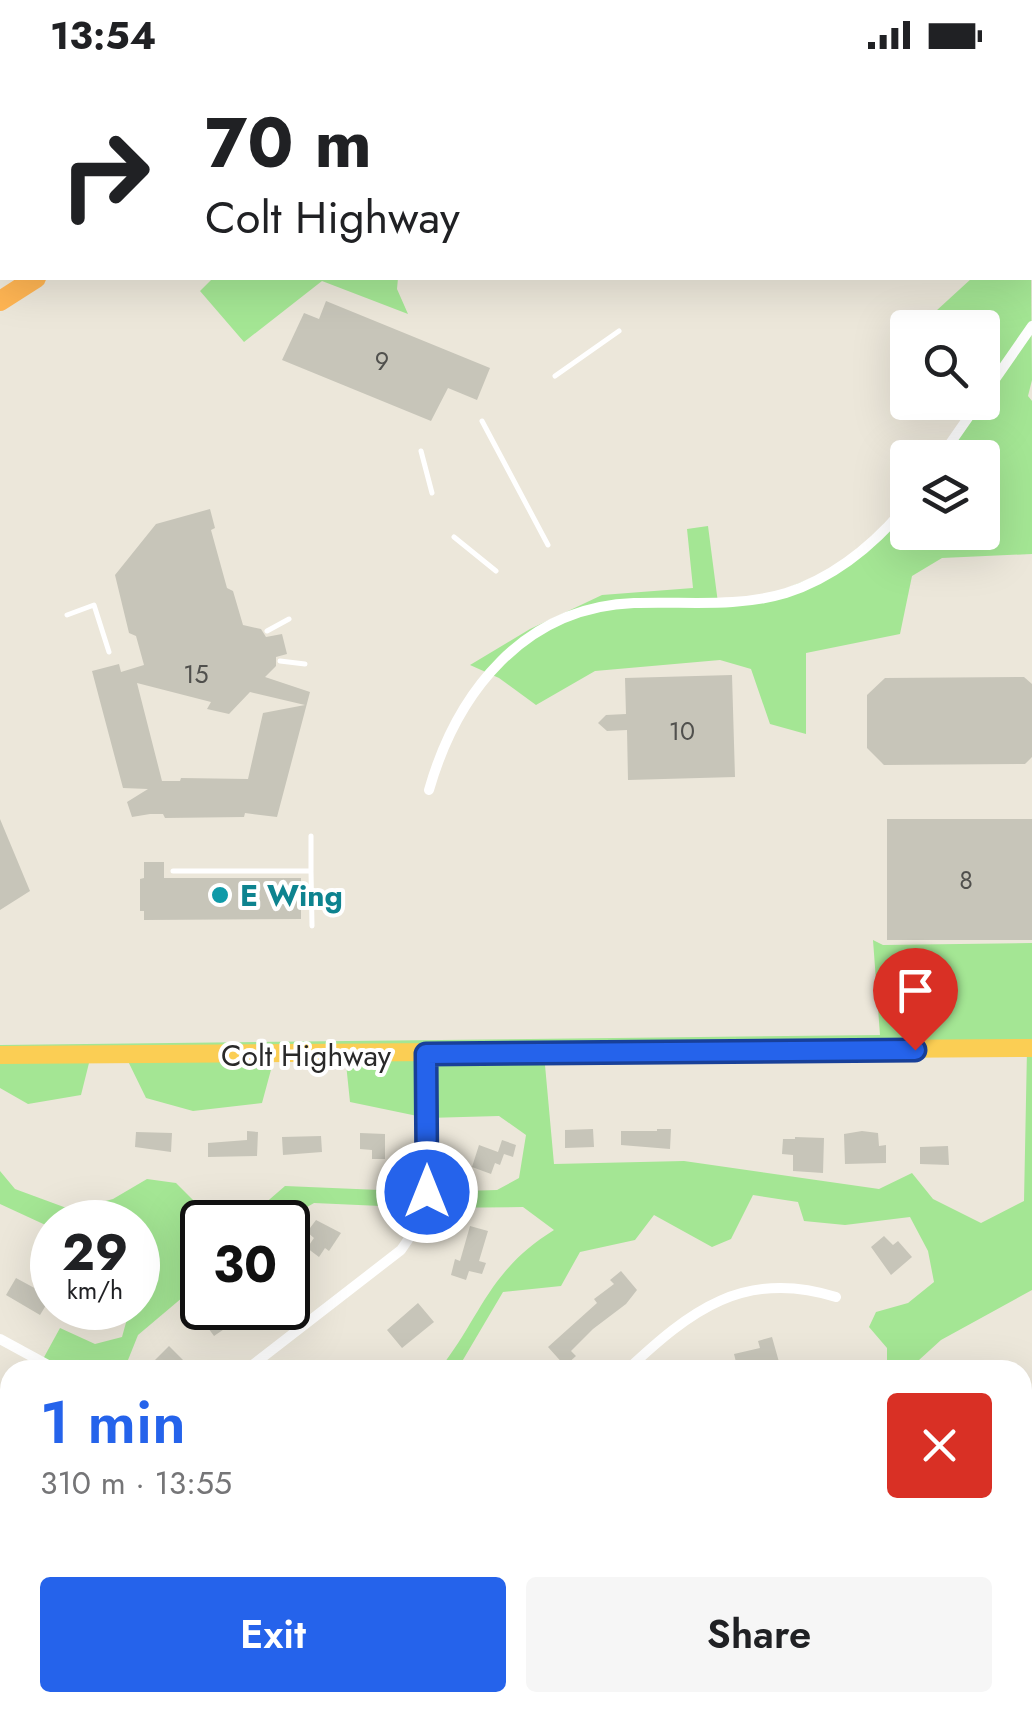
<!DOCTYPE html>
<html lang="en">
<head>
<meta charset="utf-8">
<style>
  body { margin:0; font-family:Jost,sans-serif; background:#f6f6f6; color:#202124; height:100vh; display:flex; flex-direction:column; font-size:38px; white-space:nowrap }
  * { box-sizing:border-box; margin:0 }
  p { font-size:32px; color:#757577 }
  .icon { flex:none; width:55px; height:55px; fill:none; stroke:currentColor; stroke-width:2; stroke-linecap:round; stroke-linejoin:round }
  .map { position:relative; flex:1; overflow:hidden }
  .side { position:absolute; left:0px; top:1290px; width:1032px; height:352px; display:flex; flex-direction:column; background:#fff; border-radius:30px 30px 0 0; box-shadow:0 10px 40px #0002 }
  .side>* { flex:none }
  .guide { position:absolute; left:0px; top:0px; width:1032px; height:210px; box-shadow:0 10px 40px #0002; background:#fff; color:#202124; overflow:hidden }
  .tools { position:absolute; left:890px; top:240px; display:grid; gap:20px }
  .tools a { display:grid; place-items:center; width:110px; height:110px; border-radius:10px; background:#fff; box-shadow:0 10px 40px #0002; font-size:50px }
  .speed { position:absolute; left:30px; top:1130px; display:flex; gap:20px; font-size:50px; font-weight:700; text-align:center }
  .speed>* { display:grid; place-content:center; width:130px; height:130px; border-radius:50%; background:#fff; box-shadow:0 10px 40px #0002; line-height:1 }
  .speed small { font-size:25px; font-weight:400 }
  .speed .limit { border:5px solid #111; border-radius:15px; background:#fff; color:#111 }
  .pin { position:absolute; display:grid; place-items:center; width:85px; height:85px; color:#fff; margin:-102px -42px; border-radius:50% 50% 50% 0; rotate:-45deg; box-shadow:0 0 10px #0007 }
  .pin .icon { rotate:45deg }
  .me { position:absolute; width:110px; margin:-55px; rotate:0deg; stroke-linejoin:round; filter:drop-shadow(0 0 8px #0008) }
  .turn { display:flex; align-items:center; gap:35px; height:210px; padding:0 40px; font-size:45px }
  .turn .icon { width:130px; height:130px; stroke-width:2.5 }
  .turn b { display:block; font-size:70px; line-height:85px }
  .round { display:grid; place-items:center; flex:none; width:105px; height:105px; border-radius:10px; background:#f6f6f6 }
  .head { display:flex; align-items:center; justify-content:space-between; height:170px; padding:0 40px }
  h1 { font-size:60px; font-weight:600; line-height:75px; color:#2563eb }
  .cta { display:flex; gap:20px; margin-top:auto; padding:20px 40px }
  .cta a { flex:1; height:115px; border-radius:10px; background:#2563eb; color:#fff; font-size:40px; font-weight:600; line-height:115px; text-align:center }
  .cta a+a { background:#f6f6f6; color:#202124 }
  .status { display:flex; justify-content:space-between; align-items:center; height:70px; padding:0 50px; background:#fff; direction:ltr }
  .status svg { height:28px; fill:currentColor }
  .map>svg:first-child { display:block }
  .green { fill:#a4e694; fill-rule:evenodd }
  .building { fill:#c7c5b9; fill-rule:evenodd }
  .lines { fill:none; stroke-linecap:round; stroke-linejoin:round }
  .service { stroke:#fff; stroke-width:5 }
  .minor { stroke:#fff; stroke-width:10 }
  .secondary { stroke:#fff; stroke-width:15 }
  .trunk { stroke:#fbce54; stroke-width:18 }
  .motorway { stroke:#ffb553; stroke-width:20 }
  .route-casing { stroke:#184099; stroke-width:25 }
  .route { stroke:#2563eb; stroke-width:18 }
  .culture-dot { fill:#0f9aa8; stroke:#fff; stroke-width:4 }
  .labels { text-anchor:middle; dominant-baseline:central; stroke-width:8; stroke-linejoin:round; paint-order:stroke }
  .number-label { font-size:25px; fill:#50504d }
  .culture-label { font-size:30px; font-weight:bold; fill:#0d838f; stroke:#fff; text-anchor:start }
  .street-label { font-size:30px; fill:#292929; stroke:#fff }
</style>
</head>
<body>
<div class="status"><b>13:54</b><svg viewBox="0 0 49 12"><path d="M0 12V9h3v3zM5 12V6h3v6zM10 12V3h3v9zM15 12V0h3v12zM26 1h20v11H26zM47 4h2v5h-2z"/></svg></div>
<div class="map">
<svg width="1032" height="1642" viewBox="0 0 1032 1642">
  <rect width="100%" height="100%" fill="#ece7da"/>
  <path class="green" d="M 1030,102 L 1032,310 L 1028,326 L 1032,331 L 1032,484 L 942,488 L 912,506 L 900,564 L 806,583 L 806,664 L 770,654 L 751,599 L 720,590 L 595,601 L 536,635 L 499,608 L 470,595 L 530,559 L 602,525 L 693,518 L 687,459 L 708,456 L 718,533 L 760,529 L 841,496 L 907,434 L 908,462 L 982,462 L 982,388 L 940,387 L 965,353 L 937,333 L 982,332 L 982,258 L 910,257 L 936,241 L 972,208 L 1030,208 Z
    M 213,208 L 398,208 L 397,219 L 408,244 L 322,211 L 244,272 L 200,221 Z
    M 873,870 L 883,875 L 1032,873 L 1032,1220 L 941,1270 L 908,1300 L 881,1300 L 887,1294 L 887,1278 L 869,1257 L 876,1242 L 908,1233 L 934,1212 L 928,1181 L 910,1147 L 845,1155 L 804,1151 L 798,1132 L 753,1125 L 731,1169 L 712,1177 L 654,1145 L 635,1170 L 580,1182 L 561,1216 L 503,1222 L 457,1300 L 439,1300 C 482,1245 488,1201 554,1160 L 523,1137 L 425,1138 L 314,1133 L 281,1152 L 202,1152 L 202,1211 L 138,1265 L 124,1300 L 37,1300 L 60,1258 L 95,1274 L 122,1267 L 130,1238 L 138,1238 L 138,1152 L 52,1152 L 52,1158 L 0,1134 L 0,1101 L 15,1119 L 72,1140 L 113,1129 L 147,1109 L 176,1113 L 198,1135 L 255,1142 L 285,1116 L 427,1122 L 497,1120 L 519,1108 L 526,1065 L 499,1046 L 427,1048 L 350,1032 L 345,984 L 275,985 L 262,1033 L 193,1041 L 146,1028 L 125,985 L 91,985 L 81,1025 L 28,1034 L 0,1018 L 0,975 L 880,965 ZM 1027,979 L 1024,1131 L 981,1153 L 933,1129 L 912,1103 L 879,1119 L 684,1091 L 554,1094 L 544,984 Z
    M 1023,1571 L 1032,1582 L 1032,1642 L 919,1642 L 912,1633 L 1022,1632 Z"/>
  <path class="building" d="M 326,231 L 490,298 L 477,330 L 448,318 L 431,351 L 282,290 L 304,243 L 319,249 Z
    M 210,439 L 215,458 L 211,460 L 227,518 L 233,521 L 243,555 L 261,559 L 266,567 L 282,564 L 287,584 L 276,587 L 276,596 L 265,607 L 310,622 L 277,747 L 245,743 L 244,747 L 165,748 L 163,744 L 150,744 L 132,747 L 127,732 L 148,719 L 123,718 L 92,601 L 119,594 L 121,602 L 144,595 L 136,566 L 129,563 L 115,505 L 156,454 ZM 137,613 L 211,632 L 207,639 L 229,644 L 250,622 L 305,635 L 263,643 L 248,709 L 181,708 L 180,711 L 162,711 Z
    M 732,605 L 735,707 L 628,710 L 627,660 L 607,661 L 598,653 L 606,645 L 626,644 L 625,608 Z
    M 1024,607 L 1032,614 L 1032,687 L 1025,694 L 884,695 L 867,678 L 867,625 L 885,608 Z
    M 0,749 L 30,821 L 0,840 Z
    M 887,749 L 1032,749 L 1032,870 L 887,870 Z
    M 144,792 L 164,792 L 164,808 L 301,808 L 301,849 L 144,850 L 144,841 L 140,841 L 140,809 L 144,808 Z
    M 593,1059 L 594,1077 L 565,1078 L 565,1060 Z
    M 657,1059 L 671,1059 L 670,1079 L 621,1075 L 621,1061 L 657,1061 Z
    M 247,1061 L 258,1062 L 257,1086 L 208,1087 L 208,1073 L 247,1070 Z
    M 862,1061 L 878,1063 L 879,1076 L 886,1075 L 886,1093 L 845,1094 L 844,1064 Z
    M 136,1062 L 172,1063 L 171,1082 L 135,1077 Z
    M 360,1063 L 385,1064 L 385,1089 L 372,1089 L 372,1080 L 360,1079 Z
    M 321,1066 L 322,1082 L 283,1085 L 282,1067 Z
    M 795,1067 L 824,1068 L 823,1103 L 793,1101 L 793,1085 L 782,1084 L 783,1069 L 795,1069 Z
    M 502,1070 L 516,1075 L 513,1087 L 504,1084 L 500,1095 L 495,1093 L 491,1104 L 472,1097 L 479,1075 L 498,1082 Z
    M 948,1076 L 949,1095 L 920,1094 L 920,1077 Z
    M 316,1150 L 341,1163 L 329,1181 L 325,1178 L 319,1187 L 307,1178 L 314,1168 L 307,1162 Z
    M 470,1156 L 488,1161 L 479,1191 L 486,1193 L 482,1204 L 469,1201 L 466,1210 L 451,1205 L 455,1189 L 460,1191 Z
    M 884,1166 L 893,1175 L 898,1171 L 912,1187 L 891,1205 L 871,1177 Z
    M 621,1201 L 637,1220 L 626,1234 L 593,1259 L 571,1281 L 576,1286 L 565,1296 L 548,1277 L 597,1233 L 594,1229 L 614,1214 L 610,1210 Z
    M 16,1208 L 51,1227 L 40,1245 L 6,1225 Z
    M 418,1233 L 434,1252 L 402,1278 L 387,1260 Z
    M 222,1238 L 255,1238 L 214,1266 L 203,1251 Z
    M 772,1267 L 779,1292 L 738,1300 L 734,1284 L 760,1278 L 758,1271 Z
    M 169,1276 L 187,1294 L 181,1300 L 145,1300 Z"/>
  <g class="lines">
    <path class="service" d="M 555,306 L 619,261
      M 482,351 L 548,475
      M 421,381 L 432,423
      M 454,467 L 496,501
      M 67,545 L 94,535 L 109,582
      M 267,561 L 289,549
      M 280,591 L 305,594
      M 173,801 L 311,801 L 311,766
      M 311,801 L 312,856"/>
    <path class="minor" d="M 982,328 L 1032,256
      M 940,388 L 979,332
      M 429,720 C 457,622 524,537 634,533 C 685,531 736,538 786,523 C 836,507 875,474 908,434
      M 0,1269 L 57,1300
      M 246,1300 L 401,1180 L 420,1152 L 427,1122 L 426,984
      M 627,1300 C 690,1241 744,1198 836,1227
      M 1022,1464 L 1032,1477
      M 0,1471 L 10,1463
      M 315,1632 L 321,1642
      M 188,1642 L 200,1632"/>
    <path class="secondary" d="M 1022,1365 L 1032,1358
      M 664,1642 L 676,1632"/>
    <path class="trunk" d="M 0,985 L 1032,978"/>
    <path class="motorway" d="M 236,2 L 240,0
      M 356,2 L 360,0
      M 0,154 L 2,152
      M 0,231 L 36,208"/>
  </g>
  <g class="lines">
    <g class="route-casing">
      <path id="route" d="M 427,1122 L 426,984 L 915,980"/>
    </g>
    <use href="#route" class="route"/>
  </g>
  <circle class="culture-dot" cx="220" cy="825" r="10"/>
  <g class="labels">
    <g class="number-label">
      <text x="382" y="291">9</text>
      <text x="196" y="604">15</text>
      <text x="682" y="661">10</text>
      <text x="966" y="810">8</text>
    </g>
    <g class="culture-label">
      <text x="240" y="825">E Wing</text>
    </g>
    <g class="street-label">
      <text x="306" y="985">Colt Highway</text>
    </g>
  </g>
</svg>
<div class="tools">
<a><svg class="icon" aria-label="search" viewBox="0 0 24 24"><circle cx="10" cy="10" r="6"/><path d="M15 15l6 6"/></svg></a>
<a><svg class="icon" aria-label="layers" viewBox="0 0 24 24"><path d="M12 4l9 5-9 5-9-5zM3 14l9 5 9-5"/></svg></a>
</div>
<div class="speed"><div>29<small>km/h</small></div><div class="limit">30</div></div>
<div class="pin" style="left:915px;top:980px;background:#d93025"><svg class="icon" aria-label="arrive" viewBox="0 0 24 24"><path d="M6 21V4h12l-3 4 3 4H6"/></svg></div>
<svg class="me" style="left:427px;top:1122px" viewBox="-20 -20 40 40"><circle r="17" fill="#2563eb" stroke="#fff" stroke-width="3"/><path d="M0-11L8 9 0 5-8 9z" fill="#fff"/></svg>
<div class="guide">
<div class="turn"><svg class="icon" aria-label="right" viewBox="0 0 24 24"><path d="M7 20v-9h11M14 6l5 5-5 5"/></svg><div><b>70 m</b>Colt Highway</div></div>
</div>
<section class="side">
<div class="head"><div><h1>1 min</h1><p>310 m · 13:55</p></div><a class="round" style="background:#d93025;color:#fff"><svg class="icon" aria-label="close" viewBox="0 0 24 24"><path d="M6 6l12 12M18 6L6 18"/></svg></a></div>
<div class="cta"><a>Exit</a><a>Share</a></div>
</section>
</div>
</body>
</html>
